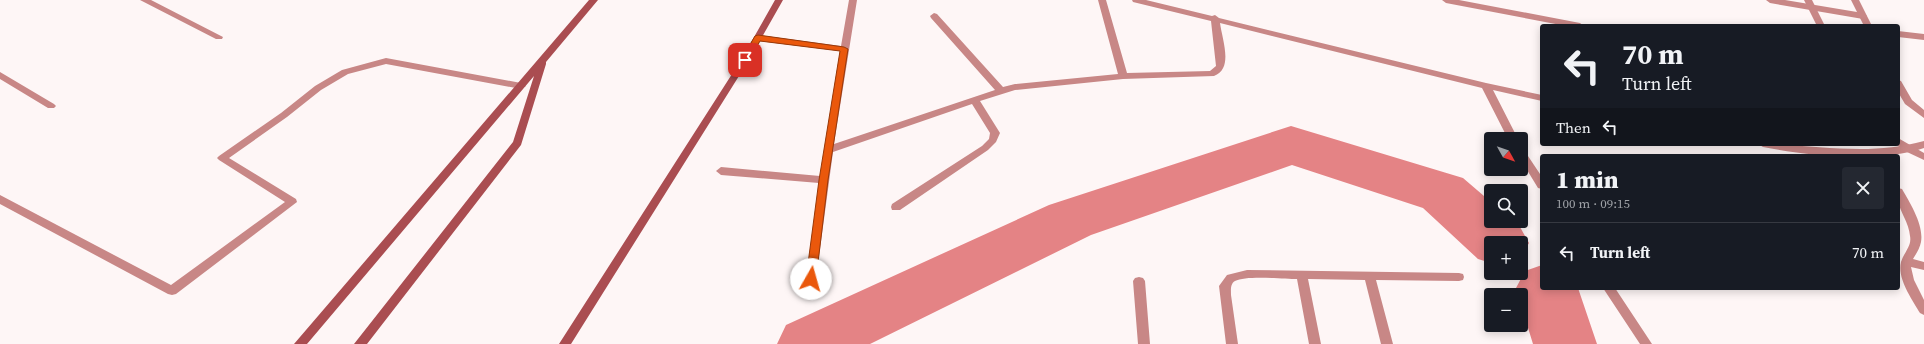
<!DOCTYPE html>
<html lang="en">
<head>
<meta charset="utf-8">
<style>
  body { margin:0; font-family:"Source Serif 4",serif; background:#242831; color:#f1f3f6; height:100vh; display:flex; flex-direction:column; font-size:15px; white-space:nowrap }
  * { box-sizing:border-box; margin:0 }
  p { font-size:13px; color:#9ea1a6 }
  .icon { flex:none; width:22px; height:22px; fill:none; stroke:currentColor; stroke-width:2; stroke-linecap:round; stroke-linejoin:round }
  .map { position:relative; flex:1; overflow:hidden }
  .sheet { position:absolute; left:1540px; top:154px; width:360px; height:136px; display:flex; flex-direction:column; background:#171b24; border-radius:4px; box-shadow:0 2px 10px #0003 }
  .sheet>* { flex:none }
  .top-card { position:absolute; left:1540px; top:24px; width:360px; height:122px; border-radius:4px; box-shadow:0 2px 10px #0003; background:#171b24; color:#f1f3f6; overflow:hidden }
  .needle { width:26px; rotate:130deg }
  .fabs { position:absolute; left:1484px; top:132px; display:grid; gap:8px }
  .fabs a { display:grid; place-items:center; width:44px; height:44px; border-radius:4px; background:#171b24; box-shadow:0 2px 10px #0003; font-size:20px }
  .pin { position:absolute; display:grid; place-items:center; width:34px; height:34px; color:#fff; margin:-17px; border-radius:8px; box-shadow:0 2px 6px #0006 }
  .me { position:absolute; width:44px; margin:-22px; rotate:7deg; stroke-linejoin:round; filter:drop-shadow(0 0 3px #0008) }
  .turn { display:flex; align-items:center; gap:14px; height:84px; padding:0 16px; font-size:18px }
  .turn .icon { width:52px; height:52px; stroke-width:2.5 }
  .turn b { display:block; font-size:28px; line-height:34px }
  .then { display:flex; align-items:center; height:38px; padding:0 16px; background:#0003; gap:8px; font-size:15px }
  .round { display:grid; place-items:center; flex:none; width:42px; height:42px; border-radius:4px; background:#242831 }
  .head { display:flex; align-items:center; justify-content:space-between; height:68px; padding:0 16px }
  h1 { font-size:24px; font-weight:800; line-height:30px }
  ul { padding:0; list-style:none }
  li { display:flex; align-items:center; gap:12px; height:60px; padding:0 16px; border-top:1px solid #363941 }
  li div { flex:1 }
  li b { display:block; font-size:15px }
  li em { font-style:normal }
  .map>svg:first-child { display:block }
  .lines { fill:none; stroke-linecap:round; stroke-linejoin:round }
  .river { fill:#e48385; fill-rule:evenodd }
  .service { fill:#c88786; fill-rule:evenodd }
  .minor { fill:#c88786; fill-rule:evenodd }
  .tertiary { fill:#c88786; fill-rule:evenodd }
  .secondary { fill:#aa4d51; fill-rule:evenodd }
  .route { fill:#ea580c; stroke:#983908 }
</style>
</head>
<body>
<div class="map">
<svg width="1924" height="344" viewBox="0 0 1924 344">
  <rect width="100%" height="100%" fill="#fef6f6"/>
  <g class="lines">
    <path class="river" d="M 1291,126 L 1463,178 L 1491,202 L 1491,221 L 1513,221 L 1520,227 L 1529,243 L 1521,257 L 1521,243 L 1491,243 L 1491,263 L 1478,259 L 1423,208 L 1292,165 L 1091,235 L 870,344 L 777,344 L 786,325 L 1049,205 Z
      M 1542,265 L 1542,288 L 1578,288 L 1597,344 L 1533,344 L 1521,305 L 1521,295 L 1518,295 L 1516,288 L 1525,271 Z"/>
    <path class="service" d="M 386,58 L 521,83 L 526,86 L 521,89 L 386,64 L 348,74 L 321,90 L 287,117 L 229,158 L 296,199 L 297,202 L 176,294 L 172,295 L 168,294 L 0,204 L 0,195 L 171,285 L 285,202 L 219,160 L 217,158 L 219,156 L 281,113 L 315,86 L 342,70 Z"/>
    <path class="minor" d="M 140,0 L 151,0 L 223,37 L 222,39 L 216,39 Z
      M 849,0 L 857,0 L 834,144 L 995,90 L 931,18 L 930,16 L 934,13 L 937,14 L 1003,87 L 1015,84 L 1118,74 L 1098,0 L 1106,0 L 1127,73 L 1210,71 L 1216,66 L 1211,21 L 1133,2 L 1132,0 L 1146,0 L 1212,16 L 1215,15 L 1219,18 L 1486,83 L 1542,95 L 1542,101 L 1493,90 L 1518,139 L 1508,139 L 1482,88 L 1220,23 C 1222,39 1234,69 1214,76 L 1123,79 L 1015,90 L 980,101 L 1000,133 L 996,142 L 988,150 L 900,210 L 892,210 L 891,207 L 892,204 L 982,146 L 989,139 L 990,133 L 972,104 L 833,152 L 816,279 L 815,282 L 811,283 L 807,282 L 806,279 L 819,183 L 721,175 L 716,171 L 721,167 L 820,176 L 840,51 L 758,41 L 754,38 L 758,35 L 841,46 Z
      M 1442,0 L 1459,0 L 1580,23 L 1584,26 L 1566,26 L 1446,3 Z
      M 1766,0 L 1785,0 L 1863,13 L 1867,16 L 1863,19 L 1770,3 Z
      M 1898,31 L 1924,34 L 1924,40 L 1898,37 Z
      M 0,72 L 54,104 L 56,106 L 54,108 L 48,108 L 0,79 Z
      M 1924,141 L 1924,148 C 1881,163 1807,156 1763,147 L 1758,144 C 1815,144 1867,157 1924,141 Z
      M 1521,149 L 1524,150 L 1542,177 L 1542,189 L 1538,188 L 1521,160 Z
      M 1898,188 L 1902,189 C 1910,203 1924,225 1921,242 C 1920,248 1916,254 1913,259 L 1924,262 L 1924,270 L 1911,267 L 1914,280 L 1924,300 L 1924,315 L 1920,313 C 1912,299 1897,279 1901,262 C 1904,252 1912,246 1910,236 C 1909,223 1900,212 1898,201 C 1897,197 1898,192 1898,188 Z
      M 1247,270 L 1459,273 L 1463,274 L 1464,277 L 1463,280 L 1459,281 L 1376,280 L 1393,344 L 1381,344 L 1365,280 L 1308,279 L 1321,344 L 1309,344 L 1297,279 C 1284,279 1246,275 1235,281 C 1230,284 1231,290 1231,295 L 1238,344 L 1226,344 L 1219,286 L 1227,275 Z
      M 1139,277 L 1143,278 L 1145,281 L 1150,344 L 1138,344 L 1133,281 L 1135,278 Z
      M 1603,288 L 1615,288 L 1652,344 L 1640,344 Z"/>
    <path class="tertiary" d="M 1804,0 L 1812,0 L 1825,26 L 1817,26 Z
      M 1851,0 L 1859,0 L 1872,26 L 1864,26 Z
      M 1898,80 L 1901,81 L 1912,100 L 1924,110 L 1924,118 L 1905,104 L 1898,92 Z
      M 1898,138 L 1924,153 L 1924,160 L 1907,152 L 1895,144 L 1898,144 Z"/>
    <path class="secondary" d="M 589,0 L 598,0 L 546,62 L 546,64 L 521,145 L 367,344 L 354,344 L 513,142 L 534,76 L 307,344 L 294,344 Z
      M 775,0 L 783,0 L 749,60 L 571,344 L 559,344 L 741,60 Z"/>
  </g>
  <path class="route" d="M 758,35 L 844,47 L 848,49 L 828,180 L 816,279 L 811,282 L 806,279 L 819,180 L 840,51 L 760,41 L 748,62 L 742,62 L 741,60 L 755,36 Z"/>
</svg>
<div class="fabs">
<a><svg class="needle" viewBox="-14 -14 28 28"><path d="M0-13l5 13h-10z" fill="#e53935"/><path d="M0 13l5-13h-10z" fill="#9ea1a6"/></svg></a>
<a><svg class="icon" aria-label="search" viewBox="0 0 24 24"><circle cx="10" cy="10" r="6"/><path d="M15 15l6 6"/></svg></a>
<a>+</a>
<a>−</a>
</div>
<div class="pin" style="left:745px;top:60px;background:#d93025"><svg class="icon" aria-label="arrive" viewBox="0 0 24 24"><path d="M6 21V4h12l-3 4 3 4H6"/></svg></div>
<svg class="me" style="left:811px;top:279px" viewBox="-20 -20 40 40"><circle r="19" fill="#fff"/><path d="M0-13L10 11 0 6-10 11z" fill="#ea580c"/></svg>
<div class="top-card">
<div class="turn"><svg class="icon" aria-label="left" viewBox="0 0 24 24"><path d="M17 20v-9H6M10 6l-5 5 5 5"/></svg><div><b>70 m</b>Turn left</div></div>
<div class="then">Then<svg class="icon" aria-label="left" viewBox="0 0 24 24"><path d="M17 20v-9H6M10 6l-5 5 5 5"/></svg></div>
</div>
<section class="sheet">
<div class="head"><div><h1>1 min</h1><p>100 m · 09:15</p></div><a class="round"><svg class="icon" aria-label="close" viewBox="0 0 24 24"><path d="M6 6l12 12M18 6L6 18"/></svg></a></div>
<ul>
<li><svg class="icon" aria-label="left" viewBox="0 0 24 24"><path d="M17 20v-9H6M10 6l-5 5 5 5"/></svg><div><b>Turn left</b></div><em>70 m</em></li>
</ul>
</section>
</div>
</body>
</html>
